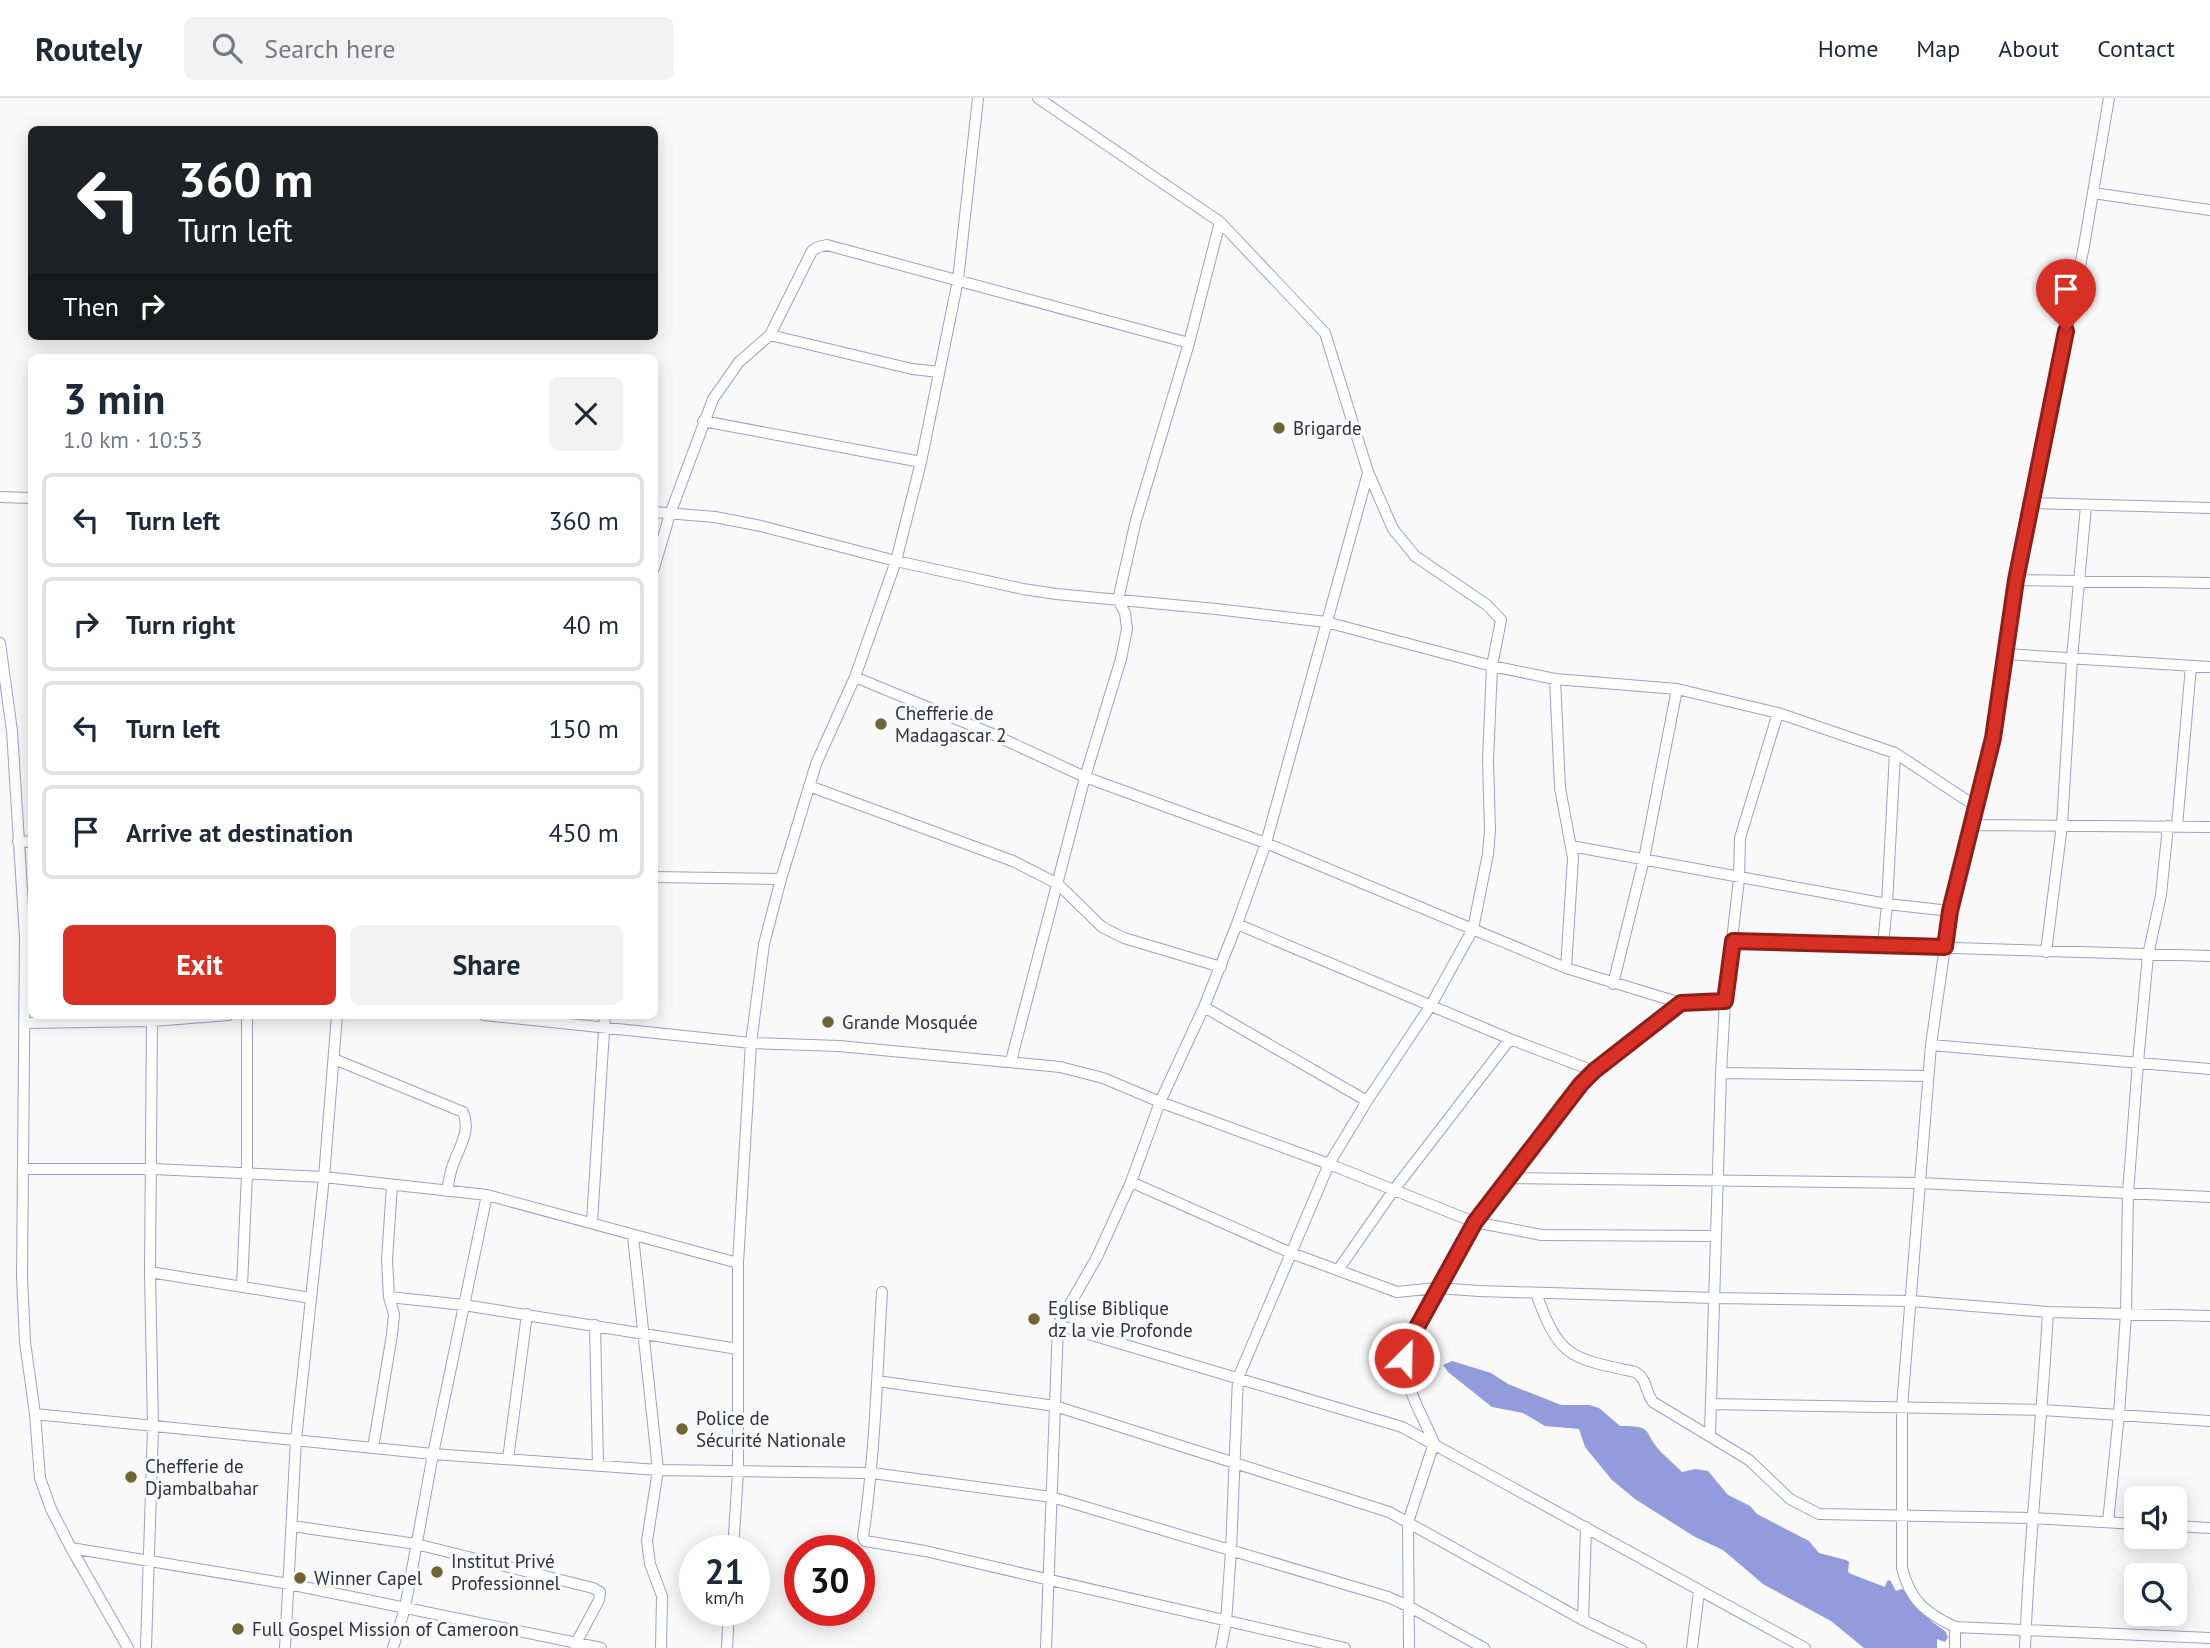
<!DOCTYPE html>
<html lang="en">
<head>
<meta charset="utf-8">
<style>
  body { margin:0; font-family:"PT Sans",sans-serif; background:#f2f2f3; color:#1f2937; height:100vh; display:flex; flex-direction:column; font-size:26px; white-space:nowrap }
  * { box-sizing:border-box; margin:0 }
  p { font-size:23px; color:#747a83 }
  .icon { flex:none; width:38px; height:38px; fill:none; stroke:currentColor; stroke-width:2; stroke-linecap:round; stroke-linejoin:round }
  .map { position:relative; flex:1; overflow:hidden }
  .details { position:absolute; left:28px; top:256px; width:630px; height:665px; display:flex; flex-direction:column; background:#fff; border-radius:10px; box-shadow:0 4px 18px #0003 }
  .details>* { flex:none }
  .hud { position:absolute; left:28px; top:28px; width:630px; height:214px; border-radius:10px; box-shadow:0 4px 18px #0003; background:#202124; color:#fff; overflow:hidden }
  .tools { position:absolute; left:2124px; top:1388px; display:grid; gap:14px }
  .tools a { display:grid; place-items:center; width:63px; height:63px; border-radius:10px; background:#fff; box-shadow:0 4px 18px #0003; font-size:35px }
  .speed { position:absolute; left:679px; top:1437px; display:flex; gap:14px; font-size:35px; font-weight:700; text-align:center }
  .speed>* { display:grid; place-content:center; width:91px; height:91px; border-radius:50%; background:#fff; box-shadow:0 4px 18px #0003; line-height:1 }
  .speed small { font-size:18px; font-weight:400 }
  .speed .limit { border:10px solid #d22; background:#fff; color:#111 }
  .pin { position:absolute; display:grid; place-items:center; width:60px; height:60px; color:#fff; margin:-72px -30px; border-radius:50% 50% 50% 0; rotate:-45deg; box-shadow:0 0 7px #0007 }
  .pin .icon { rotate:45deg }
  .me { position:absolute; width:77px; margin:-38px; rotate:23deg; stroke-linejoin:round; filter:drop-shadow(0 0 5px #0008) }
  .turn { display:flex; align-items:center; gap:24px; height:147px; padding:0 35px; font-size:32px }
  .turn .icon { width:91px; height:91px; stroke-width:2.5 }
  .turn b { display:block; font-size:49px; line-height:60px }
  .then { display:flex; align-items:center; height:66px; padding:0 35px; background:#0003; gap:14px; font-size:26px }
  .round { display:grid; place-items:center; flex:none; width:74px; height:74px; border-radius:10px; background:#f2f2f3 }
  .headline { display:flex; align-items:center; justify-content:space-between; height:119px; padding:0 35px }
  h1 { font-size:42px; font-weight:600; line-height:52px }
  .primary-button { display:flex; gap:14px; margin-top:auto; padding:14px 35px }
  .primary-button a { flex:1; height:80px; border-radius:10px; background:#d93025; color:#fff; font-size:28px; font-weight:600; line-height:80px; text-align:center }
  .primary-button a+a { background:#f2f2f3; color:#1f2937 }
  ul { padding:0; list-style:none }
  li { display:flex; align-items:center; gap:21px; height:94px; margin:0 14px 10px; padding:0 21px; border:4px solid #e0e1e3; border-radius:10px }
  li div { flex:1 }
  li b { display:block; font-size:26px }
  li em { font-style:normal }
  header { display:flex; align-items:center; gap:42px; box-sizing:border-box; height:98px; padding:0 35px; background:#fff; border-bottom:2px solid #e0e1e3 }
  header strong { font-size:33px }
  nav { display:flex; gap:38px; margin-inline-start:auto; font-size:24px }
  .search { width:490px; height:63px; background:#f2f2f3; display:flex; align-items:center; gap:18px; box-sizing:border-box; padding:0 24px; border-radius:10px; color:#747a83; font-size:26px }
  .map>svg:first-child { display:block }
  .water { fill:#929bdc }
  .lines { fill:none; stroke-linecap:round; stroke-linejoin:round }
  .street-casing { stroke:#9da2c2; stroke-width:12 }
  .street { stroke:#fff; stroke-width:10 }
  .route-casing { stroke:#8d1f18; stroke-width:18 }
  .route { stroke:#d93025; stroke-width:12 }
  .poi-dot { fill:#706532; stroke:#f9f9f9; stroke-width:2.5 }
  .labels { text-anchor:middle; dominant-baseline:central; stroke-width:6; stroke-linejoin:round; paint-order:stroke }
  .poi-label { font-size:19px; fill:#2f313e; stroke:#f9f9f9; text-anchor:start }
</style>
</head>
<body>
<header>
<strong>Routely</strong>
<div class="search"><svg class="icon" aria-label="search" viewBox="0 0 24 24"><circle cx="10" cy="10" r="6"/><path d="M15 15l6 6"/></svg>Search here</div>
<nav><a>Home</a><a>Map</a><a>About</a><a>Contact</a></nav>
</header>
<div class="map">
<svg width="2210" height="1550" viewBox="0 0 2210 1550">
  <rect width="100%" height="100%" fill="#f9f9f9"/>
  <path class="water" d="M 1452,1263 L 1491,1275 L 1508,1286 L 1561,1307 L 1589,1307 L 1599,1310 L 1620,1328 C 1654,1328 1642,1332 1660,1353 C 1667,1360 1675,1367 1682,1374 L 1695,1371 L 1708,1373 L 1728,1397 L 1750,1408 L 1757,1416 L 1809,1443 L 1819,1455 L 1846,1462 L 1849,1464 L 1848,1474 L 1851,1476 L 1885,1489 L 1887,1483 L 1890,1482 L 1896,1493 L 1902,1491 L 1926,1505 L 1931,1523 L 1945,1533 L 1948,1539 L 1945,1544 L 1937,1541 L 1937,1550 L 1864,1550 L 1831,1523 L 1763,1486 L 1723,1452 L 1695,1439 L 1635,1401 L 1612,1382 L 1585,1349 L 1579,1331 L 1545,1328 L 1523,1315 L 1492,1309 L 1448,1274 L 1443,1267 Z"/>
  <g class="lines">
    <g class="street-casing">
      <path id="street" d="M 1038,0 L 1220,124
        M 2109,0 L 2084,148 L 2016,482 L 1993,641 L 1950,813 L 1931,947 L 1902,1309 L 1902,1470 C 1910,1503 1926,1515 1955,1529 L 2210,1540
        M 2093,95 L 2210,112
        M 770,237 L 912,271 L 939,274
        M 703,323 L 921,364
        M 0,399 L 32,400
        M 2031,405 L 2210,410
        M 654,414 L 715,419 L 761,428 L 896,463 L 1023,491 L 1056,496 L 1216,511 L 1326,524 L 1492,568 L 1555,581 L 1677,591
        M 654,470 L 670,416 L 713,301 L 739,264 L 770,237 L 812,153 L 818,149 L 827,147 L 1189,245
        M 2016,482 L 2210,485
        M 0,545 L 12,633 L 25,839 L 22,1180 L 25,1244 L 35,1316 L 40,1380 L 51,1411 L 71,1450 L 128,1550
        M 2006,556 L 2210,569
        M 855,579 L 990,635 L 1085,679 L 1266,745 L 1566,870 L 1681,905 L 1725,903
        M 1555,581 L 1560,690 L 1573,760 L 1566,870
        M 809,688 L 1013,763 L 1058,786 L 1102,829 L 1124,840 L 1221,869
        M 1972,727 L 2210,729
        M 2177,728 L 2191,568
        M 18,743 L 32,744
        M 1571,748 L 1887,806 L 1950,813
        M 654,779 L 781,781
        M 1237,826 L 1510,941 L 1594,973
        M 1733,843 L 2210,858
        M 1883,847 L 1887,806 L 1895,655
        M 2046,854 L 2062,727 L 2072,560 L 2086,408
        M 1613,886 L 1644,761 L 1677,591 L 1778,615
        M 1204,909 L 1367,1003
        M 484,917 L 751,945 L 839,948 L 1060,969 L 1103,980 L 1160,1004 L 1329,1066 L 1474,1124 L 1542,1137 L 1716,1138
        M 24,925 L 153,923 L 228,917
        M 1931,947 L 2210,971
        M 334,961 L 463,1014 C 471,1032 460,1048 454,1064 C 450,1073 449,1083 447,1093
        M 1011,963 L 1085,679 L 1121,561 L 1127,531 L 1125,515 L 1118,502 L 1136,422 L 1189,245 L 1220,124 L 1325,235 L 1368,374 L 1393,431 L 1415,458 L 1487,507 L 1501,522 L 1492,568 L 1488,662 L 1490,732 L 1488,756 L 1473,831 L 1431,907 L 1367,1003 L 1329,1066 L 1238,1280 L 1231,1453 L 1226,1524 L 1221,1550
        M 1721,975 L 1928,978
        M 24,1071 L 153,1071 L 324,1079 L 487,1097 L 738,1165
        M 1508,1080 L 1919,1085 L 2210,1099
        M 1131,1084 L 1291,1155 L 1397,1194 L 1437,1190 L 1479,1193 L 1715,1200 L 1911,1203 L 2048,1214 L 2210,1218
        M 592,1124 L 605,917
        M 633,1138 L 658,1372 L 647,1443 L 650,1466 L 662,1498 L 661,1550
        M 1338,1172 L 1393,1093 L 1510,941
        M 150,1174 L 311,1200
        M 242,1188 L 247,1076 L 247,917
        M 882,1194 C 877,1276 875,1358 863,1439 L 865,1443 L 925,1453 L 1345,1550
        M 1536,1195 C 1559,1260 1570,1260 1635,1274 C 1647,1280 1645,1294 1653,1304 L 1749,1362 L 1790,1401 L 1819,1416 L 2031,1420 L 2137,1426
        M 389,1199 L 464,1207 L 738,1251
        M 595,1227 L 598,1367
        M 1058,1227 L 1402,1329 L 1805,1550
        M 877,1283 L 1055,1308 L 1389,1414 L 1583,1522 L 1641,1550
        M 1711,1306 L 2043,1312 L 2210,1323
        M 35,1316 L 433,1356 L 658,1372 L 872,1375 L 1052,1399 L 1388,1499 L 1410,1509 L 1484,1550
        M 1710,1337 L 1721,975 L 1725,903 L 1739,781 L 1740,740 L 1778,615 L 1895,655 L 1977,709
        M 373,1350 L 392,1237 L 394,1216 L 389,1199 L 387,1162 L 392,1087
        M 508,1361 L 527,1216
        M 2108,1424 L 2119,1316 L 2126,1216 L 2128,1095 L 2138,964 L 2148,857 L 2161,797 L 2168,728
        M 292,1428 L 416,1446 L 593,1490 L 600,1494 L 599,1502 L 575,1547
        M 2175,1428 L 2210,1430
        M 71,1450 L 289,1486 L 601,1550
        M 733,1452 L 738,1374 L 738,1165 L 751,945 L 764,846 L 781,781 L 816,666 L 855,579 L 896,463 L 921,364 L 958,182 L 978,0
        M 1583,1522 L 1586,1429
        M 1955,1529 L 1955,1550
        M 146,1550 L 153,1330 L 150,1174 L 152,917
        M 285,1550 L 296,1341 L 324,1079 L 337,917
        M 393,1550 L 405,1510 L 433,1356 L 487,1097
        M 727,1550 L 729,1512
        M 1046,1550 L 1058,1227 L 1097,1159 L 1131,1084 L 1160,1004 L 1204,909 L 1237,826 L 1266,745 L 1368,375
        M 1409,1550 L 1408,1424 L 1434,1345 C 1422,1315 1400,1284 1405,1251 L 1474,1124 L 1581,986 L 1594,973 L 1681,905
        M 1692,1550 L 1699,1493
        M 2025,1550 C 2029,1438 2042,1326 2048,1214"/>
    </g>
    <use href="#street" class="street"/>
  </g>
  <g class="lines">
    <g class="route-casing">
      <path id="route" d="M 1404,1260 L 1405,1251 L 1416,1231 L 1475,1124 L 1581,986 L 1594,973 L 1681,905 L 1725,903 L 1733,843 L 1945,849 L 1950,813 L 1993,640 L 2016,482 L 2066,233"/>
    </g>
    <use href="#route" class="route"/>
  </g>
  <g class="poi-dot">
    <circle cx="1279" cy="330" r="7"/>
    <circle cx="881" cy="626" r="7"/>
    <circle cx="828" cy="924" r="7"/>
    <circle cx="1034" cy="1221" r="7"/>
    <circle cx="682" cy="1331" r="7"/>
    <circle cx="131" cy="1379" r="7"/>
    <circle cx="437" cy="1474" r="7"/>
    <circle cx="300" cy="1480" r="7"/>
    <circle cx="238" cy="1531" r="7"/>
  </g>
  <g class="labels">
    <g class="poi-label">
      <text x="1293" y="330">Brigarde</text>
      <text x="895" y="615">Chefferie de<tspan x="895" dy="22">Madagascar 2</tspan></text>
      <text x="842" y="924">Grande Mosquée</text>
      <text x="1048" y="1210">Eglise Biblique<tspan x="1048" dy="22">dz la vie Profonde</tspan></text>
      <text x="696" y="1320">Police de<tspan x="696" dy="22">Sécurité Nationale</tspan></text>
      <text x="145" y="1368">Chefferie de<tspan x="145" dy="22">Djambalbahar</tspan></text>
      <text x="451" y="1463">Institut Privé<tspan x="451" dy="22">Professionnel</tspan></text>
      <text x="314" y="1480">Winner Capel</text>
      <text x="252" y="1531">Full Gospel Mission of Cameroon</text>
    </g>
  </g>
</svg>
<div class="tools">
<a><svg class="icon" aria-label="sound" viewBox="0 0 24 24"><path d="M4 9h4l5-4v14l-5-4H4zM17 9q2 3 0 6"/></svg></a>
<a><svg class="icon" aria-label="search" viewBox="0 0 24 24"><circle cx="10" cy="10" r="6"/><path d="M15 15l6 6"/></svg></a>
</div>
<div class="speed"><div>21<small>km/h</small></div><div class="limit">30</div></div>
<div class="pin" style="left:2066px;top:233px;background:#d93025"><svg class="icon" aria-label="arrive" viewBox="0 0 24 24"><path d="M6 21V4h12l-3 4 3 4H6"/></svg></div>
<svg class="me" style="left:1404px;top:1260px" viewBox="-20 -20 40 40"><circle r="17" fill="#d93025" stroke="#fff" stroke-width="3"/><path d="M0-11L8 9 0 5-8 9z" fill="#fff"/></svg>
<div class="hud">
<div class="turn"><svg class="icon" aria-label="left" viewBox="0 0 24 24"><path d="M17 20v-9H6M10 6l-5 5 5 5"/></svg><div><b>360 m</b>Turn left</div></div>
<div class="then">Then<svg class="icon" aria-label="right" viewBox="0 0 24 24"><path d="M7 20v-9h11M14 6l5 5-5 5"/></svg></div>
</div>
<section class="details">
<div class="headline"><div><h1>3 min</h1><p>1.0 km · 10:53</p></div><a class="round"><svg class="icon" aria-label="close" viewBox="0 0 24 24"><path d="M6 6l12 12M18 6L6 18"/></svg></a></div>
<ul>
<li><svg class="icon" aria-label="left" viewBox="0 0 24 24"><path d="M17 20v-9H6M10 6l-5 5 5 5"/></svg><div><b>Turn left</b></div><em>360 m</em></li>
<li><svg class="icon" aria-label="right" viewBox="0 0 24 24"><path d="M7 20v-9h11M14 6l5 5-5 5"/></svg><div><b>Turn right</b></div><em>40 m</em></li>
<li><svg class="icon" aria-label="left" viewBox="0 0 24 24"><path d="M17 20v-9H6M10 6l-5 5 5 5"/></svg><div><b>Turn left</b></div><em>150 m</em></li>
<li><svg class="icon" aria-label="arrive" viewBox="0 0 24 24"><path d="M6 21V4h12l-3 4 3 4H6"/></svg><div><b>Arrive at destination</b></div><em>450 m</em></li>
</ul>
<div class="primary-button"><a>Exit</a><a>Share</a></div>
</section>
</div>
</body>
</html>
